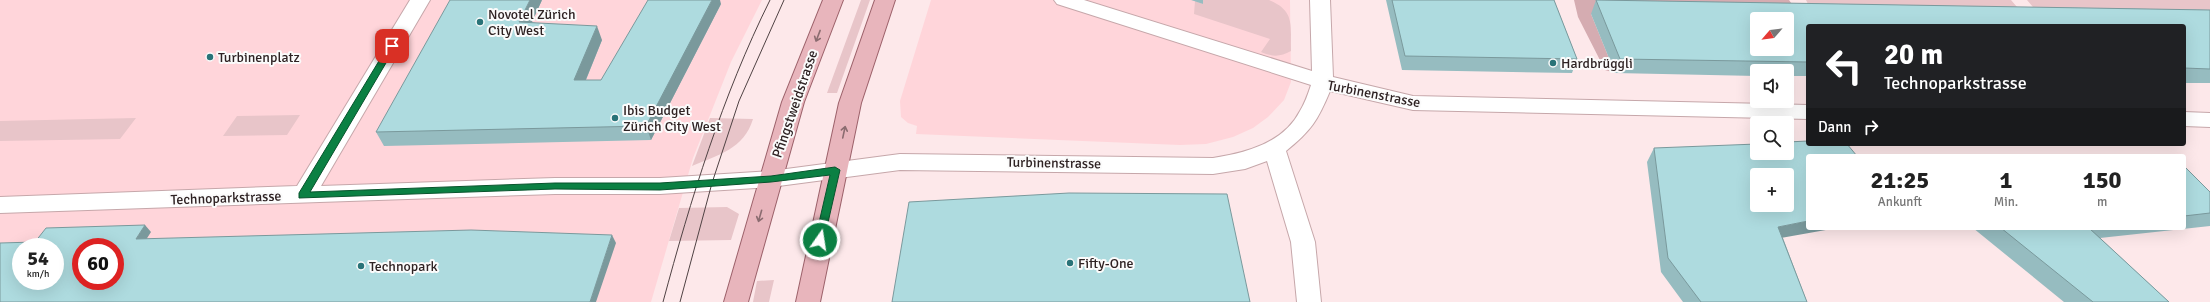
<!DOCTYPE html>
<html lang="de">
<head>
<meta charset="utf-8">
<style>
  body { margin:0; font-family:Signika,sans-serif; background:#f2f2f2; color:#222; height:100vh; display:flex; flex-direction:column; font-size:15px; white-space:nowrap }
  * { box-sizing:border-box; margin:0 }
  p { font-size:13px; color:#767676 }
  .icon { flex:none; width:22px; height:22px; fill:none; stroke:currentColor; stroke-width:2; stroke-linecap:round; stroke-linejoin:round }
  .map { position:relative; flex:1; overflow:hidden }
  .details { position:absolute; left:1806px; top:154px; width:380px; height:76px; display:flex; flex-direction:column; background:#fff; border-radius:4px; box-shadow:0 4px 16px #0002 }
  .details>* { flex:none }
  .top-card { position:absolute; left:1806px; top:24px; width:380px; height:122px; border-radius:4px; box-shadow:0 4px 16px #0002; background:#202124; color:#fff; overflow:hidden }
  .needle { width:26px; rotate:242deg }
  .fabs { position:absolute; left:1750px; top:12px; display:grid; gap:8px }
  .fabs a { display:grid; place-items:center; width:44px; height:44px; border-radius:4px; background:#fff; box-shadow:0 4px 16px #0002; font-size:20px }
  .speed { position:absolute; left:12px; top:238px; display:flex; gap:8px; font-size:20px; font-weight:700; text-align:center }
  .speed>* { display:grid; place-content:center; width:52px; height:52px; border-radius:50%; background:#fff; box-shadow:0 4px 16px #0002; line-height:1 }
  .speed small { font-size:10px; font-weight:400 }
  .speed .limit { border:6px solid #d22; background:#fff; color:#111 }
  .pin { position:absolute; display:grid; place-items:center; width:34px; height:34px; color:#fff; margin:-17px; border-radius:8px; box-shadow:0 2px 6px #0006 }
  .me { position:absolute; width:44px; margin:-22px; rotate:13deg; stroke-linejoin:round; filter:drop-shadow(0 0 3px #0008) }
  .turn { display:flex; align-items:center; gap:14px; height:84px; padding:0 12px; font-size:18px }
  .turn .icon { width:52px; height:52px; stroke-width:2.5 }
  .turn b { display:block; font-size:28px; line-height:34px }
  .then { display:flex; align-items:center; height:38px; padding:0 12px; background:#0003; gap:8px; font-size:15px }
  .eta { display:flex; justify-content:space-evenly; align-items:center; height:68px; text-align:center }
  .eta b { font-size:24px; font-weight:700; line-height:28px }
  .map>svg:first-child { display:block }
  .built { fill:#ffd5da; fill-rule:evenodd }
  .green { fill:#e8c5c9 }
  .forest { fill:#d5acb1 }
  .lines { fill:none; stroke-linecap:round; stroke-linejoin:round }
  .minor-casing { stroke:#c6a7aa; stroke-width:2 }
  .major-casing { stroke:#9c616a; stroke-width:2 }
  .minor { fill:#fff; fill-rule:evenodd }
  .major { fill:#e8b5bc; fill-rule:evenodd }
  .tram { stroke:#4f4243; stroke-width:1 }
  .wall { fill:#96bcc0 }
  .shaded-wall { fill:#7a999c }
  .building { fill:#aedbdf; stroke:#7a999c; fill-rule:evenodd }
  .oneway { stroke:#8b6c70 }
  .route { fill:#0b8043; stroke:#07532c }
  .poi-dot { fill:#297378; stroke:#fbfbfb; stroke-width:1.5 }
  .labels { text-anchor:middle; dominant-baseline:central; stroke-width:4; stroke-linejoin:round; paint-order:stroke }
  .poi-label { font-size:14px; fill:#2e2223; stroke:#fbfbfb; text-anchor:start }
  .street-label { font-size:14px; fill:#2e2223; stroke:#fbfbfb }
</style>
</head>
<body>
<div class="map">
<svg width="2210" height="302" viewBox="0 0 2210 302">
  <rect width="100%" height="100%" fill="#fde8ea"/>
  <path class="built" d="M 0,0 L 762,0 L 731,62 L 693,158 L 651,302 L 0,302 ZM 21,247 L 55,247 L 55,281 L 21,281 ZM 81,247 L 115,247 L 115,281 L 81,281 Z
    M 931,0 L 1290,0 L 1291,82 L 1284,100 L 1268,117 L 1253,128 L 1233,137 L 1206,144 L 1180,145 L 916,134 L 917,126 L 908,123 L 901,117 L 900,101 Z"/>
  <path class="green" d="M 861,0 L 870,0 L 837,93 L 827,93 Z
    M 1203,0 L 1269,0 C 1296,11 1290,26 1291,51 C 1280,57 1273,57 1261,52 L 1270,39 L 1194,14 L 1195,1 L 1203,4 Z
    M 1806,0 L 2011,0 L 2029,21 L 1815,18 Z
    M 2027,0 L 2210,0 L 2210,24 L 2045,21 Z
    M 300,115 L 287,135 L 223,136 L 237,116 Z
    M 136,118 L 120,139 L 0,141 L 0,121 Z
    M 710,118 L 753,119 C 744,149 718,155 692,166 Z
    M 727,207 L 739,214 L 731,240 L 669,241 L 679,208 Z
    M 774,280 L 769,302 L 753,302 L 757,281 Z"/>
  <path class="forest" d="M 1574,0 L 1789,0 L 1802,18 L 1591,14 L 1615,73 L 1605,70 L 1578,17 Z"/>
  <g class="lines">
    <g class="minor-casing">
      <path id="minor" d="M 410,0 L 430,0 L 321,186 L 555,178 L 660,178 L 771,171 L 900,154 L 1213,158 C 1245,153 1284,143 1300,111 C 1305,103 1308,94 1311,85 L 1057,4 L 1054,0 L 1084,0 L 1312,71 L 1310,0 L 1330,0 L 1333,77 L 1413,96 L 1808,105 L 1808,119 L 1413,110 L 1330,91 C 1318,120 1311,131 1286,151 L 1315,242 L 1321,302 L 1297,302 L 1291,242 L 1267,161 L 1245,169 L 1213,174 L 900,170 L 771,187 L 660,194 L 555,194 L 0,213 L 0,197 L 297,186 Z
        M 2184,112 L 2210,113 L 2210,127 L 2184,126 Z"/>
    </g>
    <g class="major-casing">
      <path id="major" d="M 823,0 L 843,0 L 804,102 L 748,302 L 724,302 L 782,102 Z
        M 875,0 L 895,0 L 861,103 L 820,302 L 796,302 L 839,103 Z"/>
    </g>
    <use href="#minor" class="minor"/>
    <use href="#major" class="major"/>
    <path class="tram" d="M 663,302 C 691,198 722,97 770,0
      M 680,302 L 712,183 L 739,101 L 784,0"/>
  </g>
  <path class="wall" d="M 542,0 L 532,22 L 602,40 L 586,80 L 601,80 L 721,4 L 651,140 L 384,146 L 376,132 Z
    M 1191,0 L 1203,0 L 1203,4 Z
    M 1386,0 L 1554,0 L 1577,59 L 1572,73 L 1402,70 Z
    M 1596,0 L 2210,10 L 2210,83 L 2184,83 L 2184,26 L 1808,26 L 1808,76 L 1787,76 L 1787,71 L 1757,71 L 1757,76 L 1615,73 L 1591,14 Z
    M 1654,148 L 1783,238 L 1807,302 L 1683,302 L 1661,272 L 1647,162 Z
    M 2184,166 L 2210,192 L 2210,226 L 2100,238 L 2169,302 L 2064,302 L 1973,228 L 2184,228 Z"/>
  <path class="shaded-wall" d="M 530,0 L 542,0 L 526,35 L 519,22 Z
    M 712,0 L 720,0 L 721,4 L 651,140 L 646,126 Z
    M 597,26 L 602,40 L 580,94 L 574,80 Z
    M 1808,221 L 1808,228 L 1837,228 L 1770,240 L 1778,227 Z
    M 145,225 L 151,232 L 142,246 L 136,239 Z
    M 612,235 L 616,243 L 596,302 L 590,302 Z"/>
  <path class="building" d="M 450,0 L 530,0 L 519,22 L 597,26 L 574,80 L 601,80 L 648,0 L 712,0 L 646,126 L 376,132 Z
    M 1392,0 L 1554,0 L 1577,59 L 1405,56 Z
    M 1596,0 L 2210,10 L 2210,69 L 2184,68 L 2184,26 L 1808,26 L 1808,62 L 1620,59 ZM 1757,19 L 1787,19 L 1787,49 L 1757,49 Z
    M 1808,141 L 1808,144 L 1847,144 L 1857,156 L 1808,156 L 1808,221 L 1778,227 L 1807,302 L 1701,302 L 1668,258 L 1654,148 L 1757,144 L 1757,153 L 1787,153 L 1787,142 ZM 1757,175 L 1787,175 L 1787,205 L 1757,205 Z
    M 2184,166 L 2210,192 L 2210,213 L 2184,216 Z
    M 1069,193 L 1227,194 L 1250,302 L 892,302 L 909,202 Z
    M 145,225 L 136,239 L 471,230 L 612,235 L 590,302 L 0,302 L 0,243 L 35,242 L 46,228 ZM 21,247 L 55,247 L 55,281 L 21,281 ZM 81,247 L 115,247 L 115,281 L 81,281 Z
    M 2001,228 L 2089,228 L 2169,302 L 2093,302 Z"/>
  <defs><path id="oneway-shaft" d="M-6 0H5M1.5-3L5.5 0L1.5 3" fill="none" stroke-width="1.6" stroke-linecap="round" stroke-linejoin="round"/></defs>
  <g class="oneway">
    <use href="#oneway-shaft" transform="translate(818 36) rotate(111)"/>
    <use href="#oneway-shaft" transform="translate(844 132) rotate(-78)"/>
    <use href="#oneway-shaft" transform="translate(760 216) rotate(106)"/>
  </g>
  <path class="route" d="M 392,44 L 396,46 L 310,192 L 555,183 L 660,183 L 771,176 L 835,167 L 840,170 L 824,240 L 820,244 L 815,240 L 830,175 L 771,182 L 660,190 L 555,189 L 299,198 L 299,193 L 388,46 Z"/>
  <g class="poi-dot">
    <circle cx="480" cy="22" r="4"/>
    <circle cx="210" cy="57" r="4"/>
    <circle cx="1553" cy="63" r="4"/>
    <circle cx="615" cy="118" r="4"/>
    <circle cx="1070" cy="263" r="4"/>
    <circle cx="361" cy="266" r="4"/>
  </g>
  <g class="labels">
    <g class="poi-label">
      <text x="488" y="14">Novotel Zürich<tspan x="488" dy="16">City West</tspan></text>
      <text x="218" y="57">Turbinenplatz</text>
      <text x="1561" y="63">Hardbrüggli</text>
      <text x="623" y="110">Ibis Budget<tspan x="623" dy="16">Zürich City West</tspan></text>
      <text x="1078" y="263">Fifty-One</text>
      <text x="369" y="266">Technopark</text>
    </g>
    <g class="street-label">
      <text transform="translate(1374 94) rotate(11)">Turbinenstrasse</text>
      <text transform="translate(795 104) rotate(-71)">Pfingstweidstrasse</text>
      <text transform="translate(1054 163) rotate(1)">Turbinenstrasse</text>
      <text transform="translate(226 198) rotate(-2)">Technoparkstrasse</text>
    </g>
  </g>
</svg>
<div class="fabs">
<a><svg class="needle" viewBox="-14 -14 28 28"><path d="M0-13l5 13h-10z" fill="#e53935"/><path d="M0 13l5-13h-10z" fill="#767676"/></svg></a>
<a><svg class="icon" aria-label="sound" viewBox="0 0 24 24"><path d="M4 9h4l5-4v14l-5-4H4zM17 9q2 3 0 6"/></svg></a>
<a><svg class="icon" aria-label="search" viewBox="0 0 24 24"><circle cx="10" cy="10" r="6"/><path d="M15 15l6 6"/></svg></a>
<a>+</a>
</div>
<div class="speed"><div>54<small>km/h</small></div><div class="limit">60</div></div>
<div class="pin" style="left:392px;top:46px;background:#d93025"><svg class="icon" aria-label="arrive" viewBox="0 0 24 24"><path d="M6 21V4h12l-3 4 3 4H6"/></svg></div>
<svg class="me" style="left:820px;top:240px" viewBox="-20 -20 40 40"><circle r="17" fill="#0b8043" stroke="#fff" stroke-width="3"/><path d="M0-11L8 9 0 5-8 9z" fill="#fff"/></svg>
<div class="top-card">
<div class="turn"><svg class="icon" aria-label="left" viewBox="0 0 24 24"><path d="M17 20v-9H6M10 6l-5 5 5 5"/></svg><div><b>20 m</b>Technoparkstrasse</div></div>
<div class="then">Dann<svg class="icon" aria-label="right" viewBox="0 0 24 24"><path d="M7 20v-9h11M14 6l5 5-5 5"/></svg></div>
</div>
<section class="details">
<div class="eta">
<div><b>21:25</b><p>Ankunft</p></div>
<div><b>1</b><p>Min.</p></div>
<div><b>150</b><p>m</p></div>
</div>
</section>
</div>
</body>
</html>
